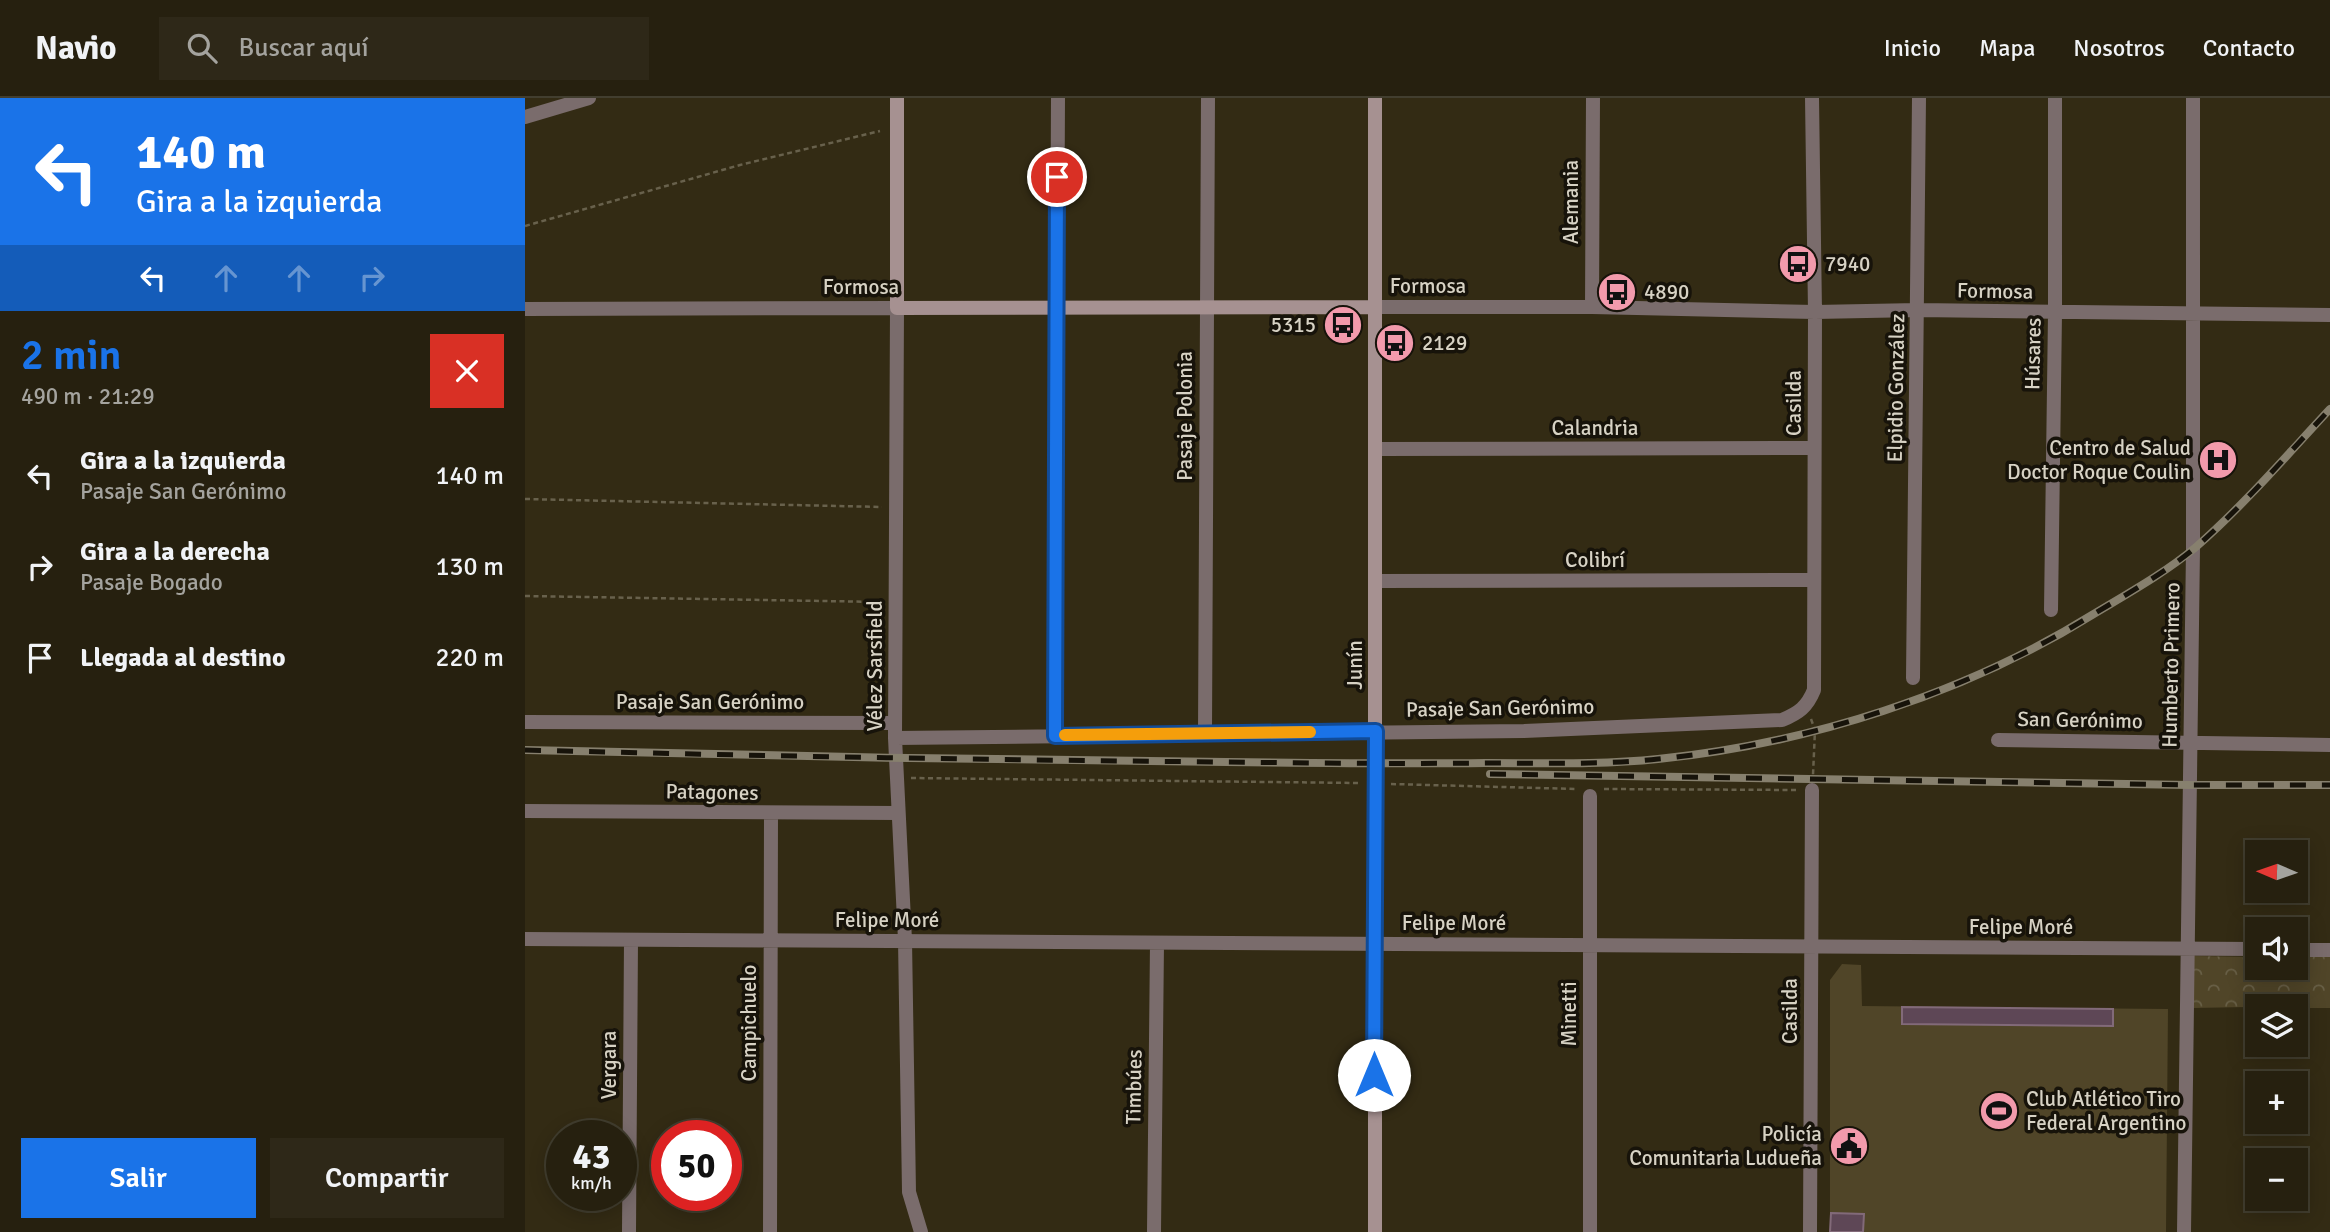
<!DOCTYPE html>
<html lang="es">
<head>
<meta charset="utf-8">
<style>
  body { margin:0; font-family:Signika,sans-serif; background:#2e2818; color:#f1f3f6; height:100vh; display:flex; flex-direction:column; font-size:26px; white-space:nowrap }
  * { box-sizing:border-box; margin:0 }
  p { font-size:23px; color:#a4a39e }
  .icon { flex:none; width:38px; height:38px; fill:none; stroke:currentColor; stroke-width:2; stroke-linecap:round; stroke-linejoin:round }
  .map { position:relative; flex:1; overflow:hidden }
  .side { display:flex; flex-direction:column; background:#26200f; width:525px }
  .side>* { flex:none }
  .hud { background:#1a73e8; color:#fff; overflow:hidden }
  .needle { width:46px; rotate:272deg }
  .tools { position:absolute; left:1720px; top:742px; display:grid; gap:14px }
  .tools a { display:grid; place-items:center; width:63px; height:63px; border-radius:0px; background:#26200f; box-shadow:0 4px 18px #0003,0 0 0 2px #423e2f; font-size:35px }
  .speed { position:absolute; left:21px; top:1022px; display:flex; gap:14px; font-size:35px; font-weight:700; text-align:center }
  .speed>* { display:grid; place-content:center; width:91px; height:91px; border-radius:50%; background:#26200f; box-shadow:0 4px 18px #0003,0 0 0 2px #423e2f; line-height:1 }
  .speed small { font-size:18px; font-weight:400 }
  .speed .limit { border:10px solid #d22; background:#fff; color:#111 }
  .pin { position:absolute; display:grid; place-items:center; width:60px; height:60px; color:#fff; margin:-30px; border:4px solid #fff; border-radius:50%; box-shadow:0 2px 7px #0007 }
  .me { position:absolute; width:77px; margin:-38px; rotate:0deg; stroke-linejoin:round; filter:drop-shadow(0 0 5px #0008) }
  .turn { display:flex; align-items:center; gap:24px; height:147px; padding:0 21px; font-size:32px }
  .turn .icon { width:91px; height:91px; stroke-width:2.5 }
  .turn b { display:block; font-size:49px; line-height:60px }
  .lanes { display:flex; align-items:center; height:66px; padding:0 21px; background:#0003; justify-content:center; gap:35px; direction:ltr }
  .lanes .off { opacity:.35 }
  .round { display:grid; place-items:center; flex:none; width:74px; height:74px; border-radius:0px; background:#2e2818 }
  .headline { display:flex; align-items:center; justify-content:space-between; height:119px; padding:0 21px }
  h1 { font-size:42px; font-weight:600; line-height:52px; color:#1a73e8 }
  .action { display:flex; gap:14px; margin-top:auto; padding:14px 21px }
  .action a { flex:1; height:80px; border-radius:0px; background:#1a73e8; color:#fff; font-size:28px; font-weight:600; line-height:80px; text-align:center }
  .action a+a { background:#2e2818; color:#f1f3f6 }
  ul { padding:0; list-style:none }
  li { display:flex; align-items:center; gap:21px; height:91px; padding:0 21px }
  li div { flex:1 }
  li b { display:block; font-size:26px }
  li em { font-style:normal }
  header { display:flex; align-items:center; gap:42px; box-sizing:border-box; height:98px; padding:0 35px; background:#26200f; border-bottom:2px solid #423e2f }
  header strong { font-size:33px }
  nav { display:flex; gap:38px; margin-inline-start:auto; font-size:24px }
  .search { width:490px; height:63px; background:#2e2818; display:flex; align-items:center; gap:18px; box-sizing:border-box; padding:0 24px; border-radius:0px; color:#a4a39e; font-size:26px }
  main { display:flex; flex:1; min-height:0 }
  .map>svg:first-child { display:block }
  .forest { fill:url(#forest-crowns) }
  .pitch { fill:#504528 }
  .building { fill:#5e4756; stroke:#826a79; stroke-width:2 }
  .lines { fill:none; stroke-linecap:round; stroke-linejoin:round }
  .path { stroke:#68614c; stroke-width:2.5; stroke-dasharray:5 3.5; stroke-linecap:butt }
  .minor { stroke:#7a6c6c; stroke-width:14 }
  .secondary { stroke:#a69191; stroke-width:14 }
  .rail-casing { stroke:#87806e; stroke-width:8 }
  .rail { stroke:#17130a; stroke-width:5; stroke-dasharray:16; stroke-linecap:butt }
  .route-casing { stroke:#114b97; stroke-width:18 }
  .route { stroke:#1a73e8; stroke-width:12 }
  .slow { stroke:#f59e0b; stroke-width:12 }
  .labels { text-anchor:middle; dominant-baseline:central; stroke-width:7; stroke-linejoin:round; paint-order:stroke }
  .street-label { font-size:21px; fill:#d7d2c4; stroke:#17130a }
  .poi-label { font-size:21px; fill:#d7d2c4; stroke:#17130a; text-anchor:start }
</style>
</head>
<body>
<header>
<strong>Navio</strong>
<div class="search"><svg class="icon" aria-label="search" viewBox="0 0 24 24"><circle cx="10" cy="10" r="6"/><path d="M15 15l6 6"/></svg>Buscar aquí</div>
<nav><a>Inicio</a><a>Mapa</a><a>Nosotros</a><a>Contacto</a></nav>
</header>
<main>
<section class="side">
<div class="hud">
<div class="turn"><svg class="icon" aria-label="left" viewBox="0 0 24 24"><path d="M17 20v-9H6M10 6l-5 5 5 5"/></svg><div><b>140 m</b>Gira a la izquierda</div></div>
<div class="lanes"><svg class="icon" aria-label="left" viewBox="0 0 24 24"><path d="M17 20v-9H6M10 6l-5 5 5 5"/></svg><svg class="icon off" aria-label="ahead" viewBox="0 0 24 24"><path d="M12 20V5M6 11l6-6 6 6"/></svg><svg class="icon off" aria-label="ahead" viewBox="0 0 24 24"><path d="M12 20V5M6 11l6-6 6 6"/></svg><svg class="icon off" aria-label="right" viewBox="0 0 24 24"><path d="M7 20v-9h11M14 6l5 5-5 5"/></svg></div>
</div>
<div class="headline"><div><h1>2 min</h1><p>490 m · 21:29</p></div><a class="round" style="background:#d93025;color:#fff"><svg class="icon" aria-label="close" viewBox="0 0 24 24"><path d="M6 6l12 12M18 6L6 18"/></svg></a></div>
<ul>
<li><svg class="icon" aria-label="left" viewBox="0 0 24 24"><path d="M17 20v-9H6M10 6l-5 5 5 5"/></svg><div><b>Gira a la izquierda</b><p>Pasaje San Gerónimo</p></div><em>140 m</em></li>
<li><svg class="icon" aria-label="right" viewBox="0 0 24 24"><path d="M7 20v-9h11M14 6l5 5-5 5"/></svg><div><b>Gira a la derecha</b><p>Pasaje Bogado</p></div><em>130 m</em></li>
<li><svg class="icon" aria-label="arrive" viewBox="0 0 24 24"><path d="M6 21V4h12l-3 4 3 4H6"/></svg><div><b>Llegada al destino</b></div><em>220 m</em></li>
</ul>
<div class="action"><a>Salir</a><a>Compartir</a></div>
</section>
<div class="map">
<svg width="1805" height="1134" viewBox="0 0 1805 1134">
  <defs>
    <pattern id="forest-crowns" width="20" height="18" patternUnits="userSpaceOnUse" patternTransform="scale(1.75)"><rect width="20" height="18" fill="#504528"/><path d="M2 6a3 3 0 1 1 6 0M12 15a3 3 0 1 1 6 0" fill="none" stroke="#685f46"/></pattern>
  </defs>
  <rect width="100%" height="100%" fill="#332b14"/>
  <path class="forest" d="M 1668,858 L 1732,859 L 1732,870 L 1771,870 L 1771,859 L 1805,859 L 1805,910 L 1771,910 L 1771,908 L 1667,910 Z"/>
  <path class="pitch" d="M 1317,866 L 1336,867 L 1337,908 L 1643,911 L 1641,1134 L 1305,1134 L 1305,882 Z"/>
  <path class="building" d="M 1377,909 L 1588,911 L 1588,928 L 1377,926 Z
    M 1306,1115 L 1339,1116 L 1338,1134 L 1305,1134 Z"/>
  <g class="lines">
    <path class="path" d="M 0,128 L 215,67 L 355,33
      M 0,401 L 357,409
      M 0,498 L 357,504
      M 1286,621 L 1290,632 L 1288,677
      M 386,680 L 834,685
      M 866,686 L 1051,691
      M 1079,691 L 1272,692"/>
    <path class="minor" d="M 0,19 L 64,0
      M 850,209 L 1067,209 L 1290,214 L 1393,212 L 1805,217
      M 1067,209 L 1068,0
      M 0,211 L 372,210 L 370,640 L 380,842 L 384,1094 L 396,1134
      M 850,351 L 1289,350
      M 850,483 L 1289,482
      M 1526,512 L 1530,215 L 1530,0
      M 1388,580 L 1394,0
      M 0,624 L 370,625
      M 680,635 L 683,0
      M 530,637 L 533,0
      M 370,640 L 999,633 L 1257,622 C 1274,615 1282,609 1289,592 L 1290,214 L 1287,0
      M 1473,642 L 1805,647
      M 0,713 L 373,715
      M 0,841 L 1732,851
      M 1771,852 L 1805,852
      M 104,1134 L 106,842
      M 245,1134 L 246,716
      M 629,1134 L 632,845
      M 1065,1134 L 1065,698
      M 1285,1134 L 1287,692
      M 1659,1134 L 1668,451 L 1668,0"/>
    <path class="secondary" d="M 372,0 L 372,210 L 850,209
      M 850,0 L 850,1134"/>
    <g class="rail-casing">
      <path id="rail" d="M 0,652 C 234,658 467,662 701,664 C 787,665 874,666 960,665 C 1018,665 1076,667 1133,661 C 1282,646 1440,596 1567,517 C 1602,496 1640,475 1671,449 C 1719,407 1762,357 1805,311
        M 965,676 L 1666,687 L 1805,687"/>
    </g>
    <use href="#rail" class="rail"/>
  </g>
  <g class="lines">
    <g class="route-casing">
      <path id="route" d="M 532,79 L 530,638 L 851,633 L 849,977"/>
    </g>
    <use href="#route" class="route"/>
    <path class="slow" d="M 540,637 L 785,634"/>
  </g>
  <defs>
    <g id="bus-disc" transform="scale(2.0125)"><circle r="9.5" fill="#f29aac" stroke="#17130a"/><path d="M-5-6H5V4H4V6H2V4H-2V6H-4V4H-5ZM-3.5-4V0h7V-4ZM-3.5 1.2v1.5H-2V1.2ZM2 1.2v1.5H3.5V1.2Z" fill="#111"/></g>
    <g id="hospital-disc" transform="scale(2.0125)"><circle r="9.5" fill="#f29aac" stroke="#17130a"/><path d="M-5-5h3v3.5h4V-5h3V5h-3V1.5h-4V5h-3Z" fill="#111"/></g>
    <g id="stadium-disc" transform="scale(2.0125)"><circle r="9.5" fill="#f29aac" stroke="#17130a"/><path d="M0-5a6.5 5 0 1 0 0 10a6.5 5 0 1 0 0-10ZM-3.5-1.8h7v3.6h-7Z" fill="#111"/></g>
    <g id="civic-disc" transform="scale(2.0125)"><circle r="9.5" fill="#f29aac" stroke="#17130a"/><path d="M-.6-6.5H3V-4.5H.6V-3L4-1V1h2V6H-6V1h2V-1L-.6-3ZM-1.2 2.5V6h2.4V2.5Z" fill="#111"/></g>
  </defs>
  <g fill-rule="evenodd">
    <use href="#bus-disc" x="1273" y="166"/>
    <use href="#bus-disc" x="1092" y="194"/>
    <use href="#bus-disc" x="818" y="227"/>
    <use href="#bus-disc" x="870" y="245"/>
    <use href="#hospital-disc" x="1693" y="362"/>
    <use href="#stadium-disc" x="1474" y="1013"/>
    <use href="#civic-disc" x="1324" y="1048"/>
  </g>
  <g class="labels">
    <g class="street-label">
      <text transform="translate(1046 104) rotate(-90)">Alemania</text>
      <text x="903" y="188">Formosa</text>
      <text x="336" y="189">Formosa</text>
      <text transform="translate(1470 193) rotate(1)">Formosa</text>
      <text transform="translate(1508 256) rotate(-89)">Húsares</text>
      <text transform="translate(1371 290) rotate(-89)">Elpidio González</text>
      <text transform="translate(1269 305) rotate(-90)">Casilda</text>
      <text transform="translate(660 318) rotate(-90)">Pasaje Polonia</text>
      <text x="1070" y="330">Calandria</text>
      <text x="1070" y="462">Colibrí</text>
      <text transform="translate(830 567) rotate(-90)">Junín</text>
      <text transform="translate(1646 567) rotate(-89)">Humberto Primero</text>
      <text transform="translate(350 568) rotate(-90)">Vélez Sarsfield</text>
      <text x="185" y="604">Pasaje San Gerónimo</text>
      <text transform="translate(975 610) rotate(-1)">Pasaje San Gerónimo</text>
      <text transform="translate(1555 622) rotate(1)">San Gerónimo</text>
      <text transform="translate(187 694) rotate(1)">Patagones</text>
      <text x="362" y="822">Felipe Moré</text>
      <text x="929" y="825">Felipe Moré</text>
      <text x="1496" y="829">Felipe Moré</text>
      <text transform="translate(1265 913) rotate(-90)">Casilda</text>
      <text transform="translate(1044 916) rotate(-90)">Minetti</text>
      <text transform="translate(224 925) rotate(-90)">Campichuelo</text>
      <text transform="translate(84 967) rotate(-90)">Vergara</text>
      <text transform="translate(609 989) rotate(-89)">Timbúes</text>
    </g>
    <g class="poi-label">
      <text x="1300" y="166">7940</text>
      <text x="1119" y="194">4890</text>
      <text x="791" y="227" text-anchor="end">5315</text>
      <text x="897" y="245">2129</text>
      <text x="1666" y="350" text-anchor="end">Centro de Salud<tspan x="1666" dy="24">Doctor Roque Coulin</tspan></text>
      <text x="1501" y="1001">Club Atlético Tiro<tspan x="1501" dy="24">Federal Argentino</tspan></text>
      <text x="1297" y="1036" text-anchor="end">Policía<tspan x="1297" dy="24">Comunitaria Ludueña</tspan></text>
    </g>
  </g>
</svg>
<div class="tools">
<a><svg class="needle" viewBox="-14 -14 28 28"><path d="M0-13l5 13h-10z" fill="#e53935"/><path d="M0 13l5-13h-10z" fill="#a4a39e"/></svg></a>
<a><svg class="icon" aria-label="sound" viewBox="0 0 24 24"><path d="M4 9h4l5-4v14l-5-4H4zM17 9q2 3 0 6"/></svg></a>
<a><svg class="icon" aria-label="layers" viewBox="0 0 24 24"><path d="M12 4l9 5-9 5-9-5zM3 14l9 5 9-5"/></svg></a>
<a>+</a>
<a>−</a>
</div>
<div class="speed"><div>43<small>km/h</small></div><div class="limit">50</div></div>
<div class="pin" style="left:532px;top:79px;background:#d93025"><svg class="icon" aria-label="arrive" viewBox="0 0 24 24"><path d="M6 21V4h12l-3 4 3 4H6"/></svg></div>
<svg class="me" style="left:849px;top:977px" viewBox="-20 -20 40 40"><circle r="19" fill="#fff"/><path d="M0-13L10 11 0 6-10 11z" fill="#1a73e8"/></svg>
</div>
</main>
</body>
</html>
